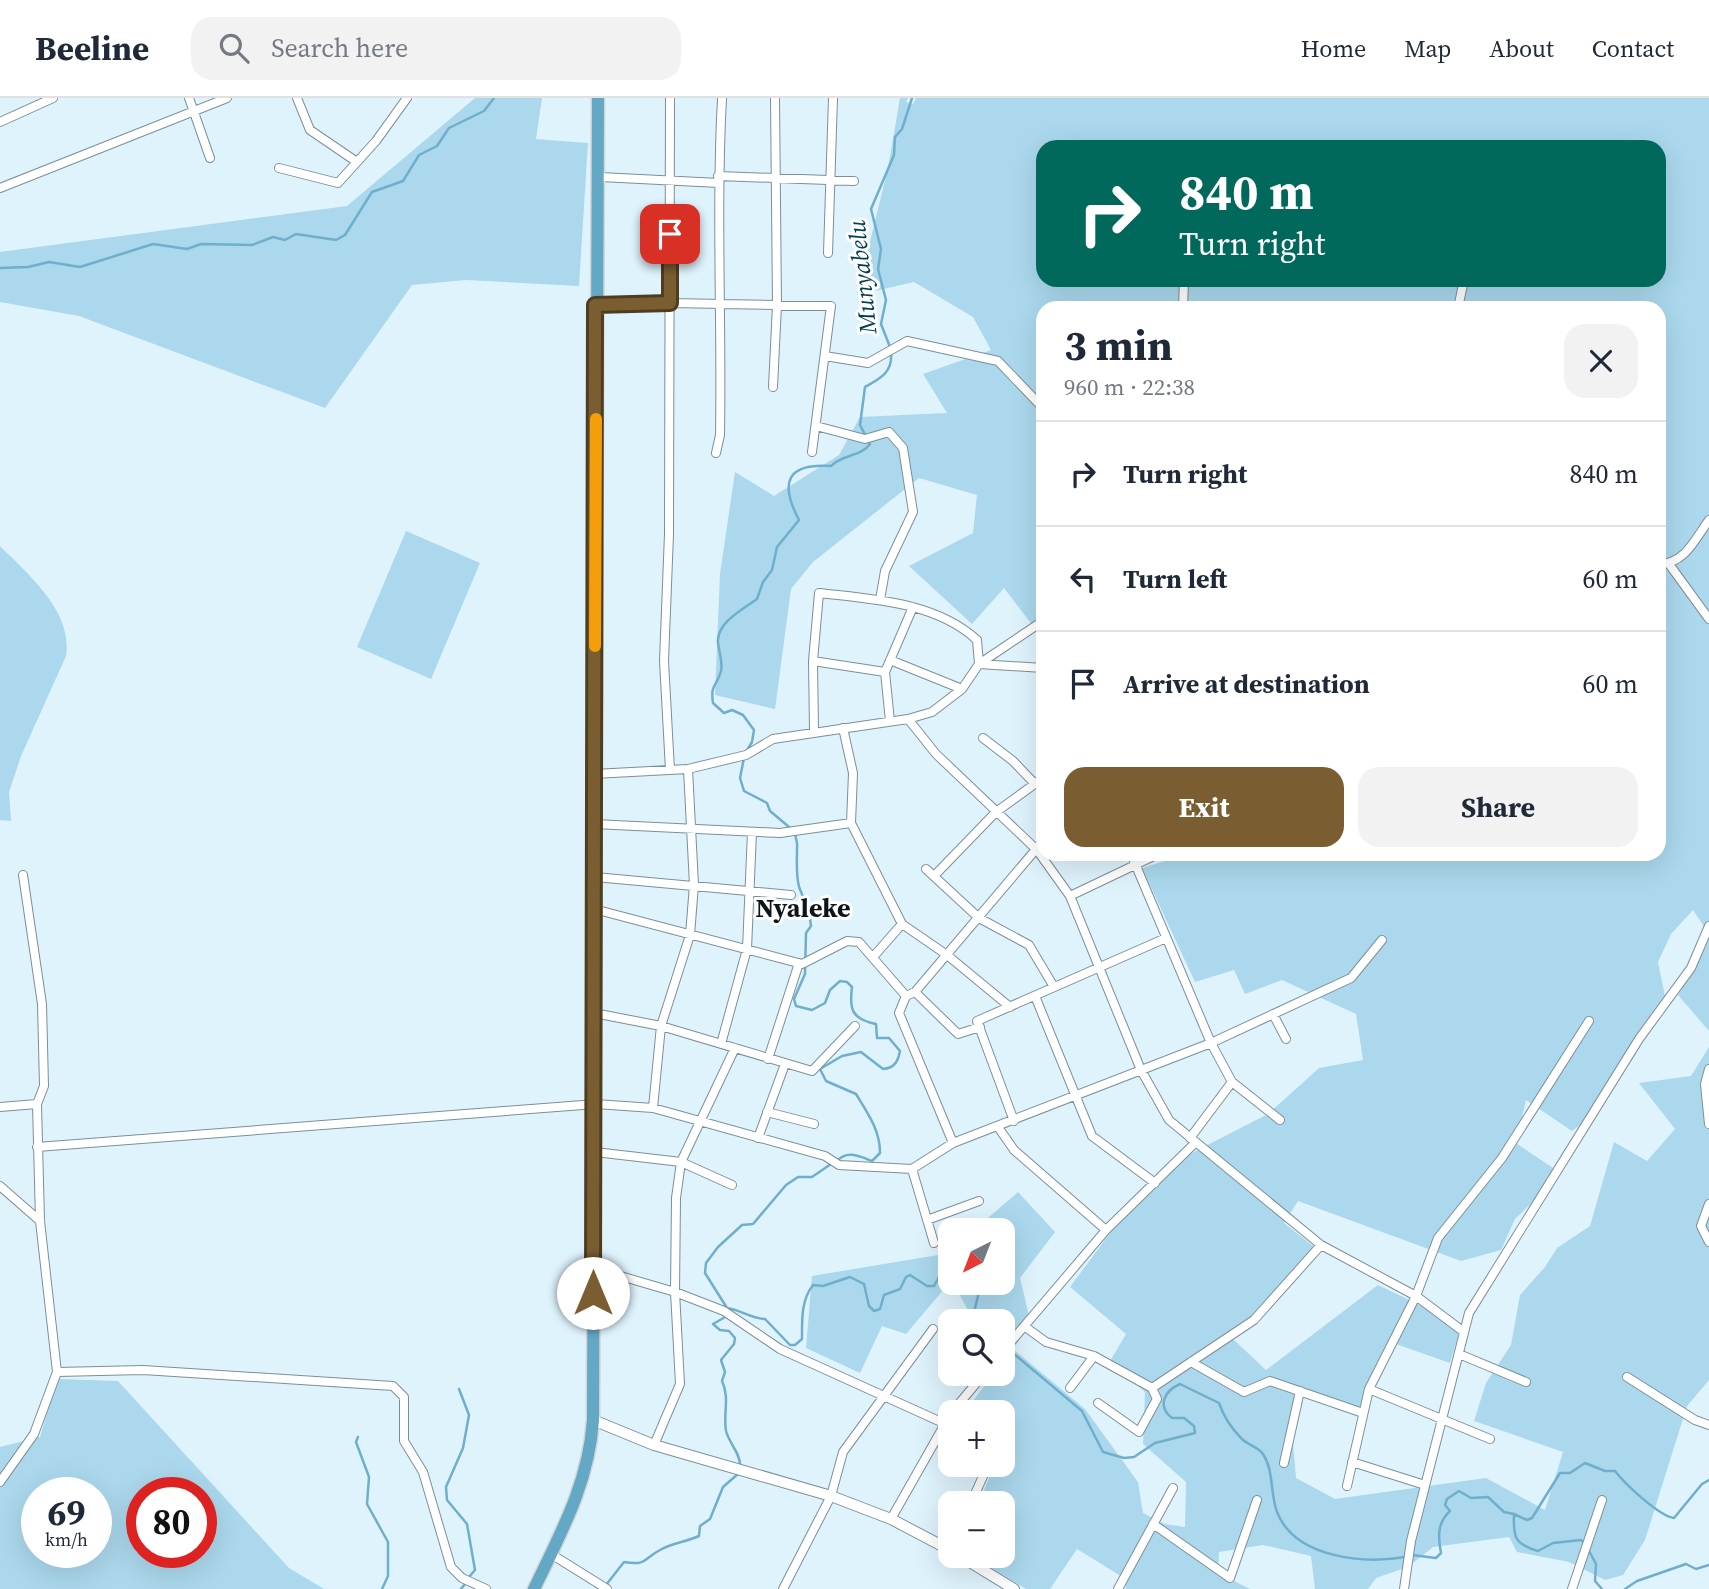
<!DOCTYPE html>
<html lang="en">
<head>
<meta charset="utf-8">
<style>
  body { margin:0; font-family:"Source Serif 4",serif; background:#f2f2f3; color:#1f2937; height:100vh; display:flex; flex-direction:column; font-size:26px; white-space:nowrap }
  * { box-sizing:border-box; margin:0 }
  p { font-size:23px; color:#747a83 }
  .icon { flex:none; width:38px; height:38px; fill:none; stroke:currentColor; stroke-width:2; stroke-linecap:round; stroke-linejoin:round }
  .map { position:relative; flex:1; overflow:hidden }
  .side { position:absolute; left:1036px; top:203px; width:630px; height:560px; display:flex; flex-direction:column; background:#fff; border-radius:21px; box-shadow:0 7px 28px #0002 }
  .side>* { flex:none }
  .guide { position:absolute; left:1036px; top:42px; width:630px; height:147px; border-radius:21px; box-shadow:0 7px 28px #0002; background:#00695c; color:#fff; overflow:hidden }
  .needle { width:46px; rotate:222deg }
  .fabs { position:absolute; left:938px; top:1120px; display:grid; gap:14px }
  .fabs a { display:grid; place-items:center; width:77px; height:77px; border-radius:14px; background:#fff; box-shadow:0 7px 28px #0002; font-size:35px }
  .speed { position:absolute; left:21px; top:1379px; display:flex; gap:14px; font-size:35px; font-weight:700; text-align:center }
  .speed>* { display:grid; place-content:center; width:91px; height:91px; border-radius:50%; background:#fff; box-shadow:0 7px 28px #0002; line-height:1 }
  .speed small { font-size:18px; font-weight:400 }
  .speed .limit { border:10px solid #d22; background:#fff; color:#111 }
  .pin { position:absolute; display:grid; place-items:center; width:60px; height:60px; color:#fff; margin:-30px; border-radius:14px; box-shadow:0 4px 10px #0006 }
  .me { position:absolute; width:77px; margin:-38px; rotate:0deg; stroke-linejoin:round; filter:drop-shadow(0 0 5px #0008) }
  .turn { display:flex; align-items:center; gap:24px; height:147px; padding:0 28px; font-size:32px }
  .turn .icon { width:91px; height:91px; stroke-width:2.5 }
  .turn b { display:block; font-size:49px; line-height:60px }
  .round { display:grid; place-items:center; flex:none; width:74px; height:74px; border-radius:21px; background:#f2f2f3 }
  .headline { display:flex; align-items:center; justify-content:space-between; height:119px; padding:0 28px }
  h1 { font-size:42px; font-weight:700; line-height:52px }
  .cta { display:flex; gap:14px; margin-top:auto; padding:14px 28px }
  .cta a { flex:1; height:80px; border-radius:21px; background:#7a5e31; color:#fff; font-size:28px; font-weight:700; line-height:80px; text-align:center }
  .cta a+a { background:#f2f2f3; color:#1f2937 }
  ul { padding:0; list-style:none }
  li { display:flex; align-items:center; gap:21px; height:105px; padding:0 28px; border-top:2px solid #e0e1e3 }
  li div { flex:1 }
  li b { display:block; font-size:26px }
  li em { font-style:normal }
  header { display:flex; align-items:center; gap:42px; box-sizing:border-box; height:98px; padding:0 35px; background:#fff; border-bottom:2px solid #e0e1e3 }
  header strong { font-size:33px }
  nav { display:flex; gap:38px; margin-inline-start:auto; font-size:24px }
  .search { width:490px; height:63px; background:#f2f2f3; display:flex; align-items:center; gap:18px; box-sizing:border-box; padding:0 24px; border-radius:21px; color:#747a83; font-size:26px }
  .map>svg:first-child { display:block }
  .green { fill:#abd8ed; fill-rule:evenodd }
  .lines { fill:none; stroke-linecap:round; stroke-linejoin:round }
  .stream { stroke:#6fafcc; stroke-width:2.5 }
  .minor-casing { stroke:#7c8f98; stroke-width:10 }
  .tertiary-casing { stroke:#7c8f98; stroke-width:12 }
  .trunk-casing { stroke:#d4d5d5; stroke-width:15 }
  .minor { stroke:#fff; stroke-width:8 }
  .tertiary { stroke:#fff; stroke-width:10 }
  .trunk { stroke:#63a8c4; stroke-width:12 }
  .route-casing { stroke:#4f3d20; stroke-width:18 }
  .route { stroke:#7a5e31; stroke-width:12 }
  .slow { stroke:#f59e0b; stroke-width:12 }
  .labels { text-anchor:middle; dominant-baseline:central; stroke-width:6; stroke-linejoin:round; paint-order:stroke }
  .water-label { font-size:24px; font-style:italic; fill:#023d51; stroke:#fdfdfd }
  .quarter-label { font-size:26px; font-weight:bold; fill:#0e1518; stroke:#fdfdfd }
</style>
</head>
<body>
<header>
<strong>Beeline</strong>
<div class="search"><svg class="icon" aria-label="search" viewBox="0 0 24 24"><circle cx="10" cy="10" r="6"/><path d="M15 15l6 6"/></svg>Search here</div>
<nav><a>Home</a><a>Map</a><a>About</a><a>Contact</a></nav>
</header>
<div class="map">
<svg width="1709" height="1491" viewBox="0 0 1709 1491">
  <rect width="100%" height="100%" fill="#dff3fd"/>
  <path class="green" d="M 475,0 L 542,0 L 536,41 L 588,45 L 579,188 L 466,182 L 412,187 L 325,310 L 79,218 L 0,204 L 0,154 L 347,108 Z
    M 900,0 L 908,0 L 906,4 L 913,6 L 916,0 L 1709,0 L 1709,836 L 1693,812 L 1671,836 L 1658,864 L 1665,898 L 1634,941 L 1624,971 L 1591,1019 L 1572,1033 L 1526,1002 L 1516,1045 L 1556,1072 L 1543,1094 L 1515,1121 L 1501,1152 L 1461,1163 L 1298,1103 L 1284,1125 L 1317,1151 L 1232,1240 L 1266,1272 L 1378,1187 L 1432,1213 L 1459,1235 L 1450,1265 L 1396,1246 L 1356,1315 L 1297,1295 L 1293,1345 L 1296,1380 L 1335,1401 L 1486,1380 L 1545,1412 L 1563,1354 L 1474,1323 L 1486,1285 L 1511,1247 L 1520,1197 L 1545,1169 L 1557,1150 L 1590,1128 L 1614,1044 L 1647,1063 L 1675,1031 L 1639,985 L 1691,978 L 1709,949 L 1709,1282 L 1687,1308 L 1645,1442 L 1623,1477 L 1605,1482 L 1569,1464 L 1517,1454 L 1509,1439 L 1433,1449 L 1408,1469 L 1376,1480 L 1368,1491 L 1315,1491 L 1311,1458 L 1263,1447 L 1219,1454 L 1218,1475 L 1250,1491 L 1126,1491 L 1124,1480 L 1077,1451 L 1050,1491 L 1026,1491 L 971,1458 L 1003,1458 L 1003,1405 L 979,1405 L 994,1367 L 1003,1367 L 1003,1314 L 972,1314 L 973,1303 L 993,1276 L 1003,1276 L 1003,1223 L 974,1223 L 953,1185 L 1003,1185 L 1003,1132 L 974,1132 L 1018,1094 L 1055,1134 L 1020,1180 L 1031,1226 L 1013,1251 L 1085,1311 L 1138,1384 L 1143,1415 L 1165,1426 L 1185,1429 L 1186,1384 L 1143,1346 L 1145,1294 L 1110,1263 L 1126,1236 L 1070,1189 L 1113,1131 L 1186,1058 L 1268,1016 L 1319,970 L 1363,962 L 1356,916 L 1282,882 L 1245,896 L 1234,872 L 1195,884 L 1142,770 L 1188,756 L 1659,756 L 1659,210 L 1043,210 L 1043,541 L 1004,490 L 972,526 L 909,468 L 973,435 L 977,397 L 919,380 L 813,464 L 791,491 L 775,611 L 715,597 L 720,476 L 735,374 L 774,398 L 839,357 L 860,319 L 947,315 L 923,276 L 991,252 L 973,219 L 914,184 L 857,197 L 888,70 ZM 1043,49 L 1659,49 L 1659,182 L 1043,182 Z
    M 406,433 L 480,465 L 431,581 L 357,549 Z
    M 0,448 C 29,477 73,514 66,558 L 21,658 L 9,694 L 11,723 L 0,722 Z
    M 1709,840 L 1709,933 L 1678,897 L 1694,872 Z
    M 950,1149 L 950,1184 L 906,1236 L 882,1228 L 860,1275 L 806,1250 L 812,1178 L 938,1157 Z
    M 57,1281 L 118,1283 L 289,1470 L 324,1491 L 0,1491 L 0,1349 L 40,1339 ZM 37,1395 L 96,1395 L 96,1454 L 37,1454 ZM 142,1395 L 201,1395 L 201,1454 L 142,1454 Z"/>
  <g class="lines">
    <path class="stream" d="M 0,170 L 28,169 L 49,164 L 80,169 L 153,146 L 187,151 L 201,146 L 252,147 L 273,139 L 285,142 L 296,136 L 336,142 L 345,137 L 372,94 L 403,83 L 419,57 L 437,48 L 449,30 L 484,13 L 494,0
      M 890,249 L 881,226 L 886,202 L 878,171 L 881,151 L 871,111 L 894,57 L 895,39 L 902,31 L 912,0
      M 746,654 L 752,644 L 754,632 L 743,617 L 732,612 L 724,615 L 713,605 C 710,586 717,588 721,573 C 723,565 719,553 718,545 C 716,525 743,511 757,501 L 763,484 L 772,472 L 777,449 L 799,422 C 779,384 787,365 831,368 C 842,356 861,359 870,346 L 860,327 L 865,289 C 879,281 893,275 891,255
      M 744,660 L 740,680 L 744,693 L 767,705 L 770,713 L 795,734 C 795,740 798,744 797,750 C 797,776 793,797 819,815 L 810,821 L 811,828 L 806,835 L 805,876 L 794,901 L 796,908 L 812,912 L 825,905 L 830,892 L 840,883 L 847,884 L 852,889 C 849,912 852,921 876,926 L 877,940 L 889,940 L 900,953 C 898,963 895,970 883,971 L 861,954 L 842,958 L 820,971 L 826,983 L 856,996 C 868,1016 880,1032 880,1055 L 872,1063 C 859,1058 847,1052 837,1063
      M 727,1210 C 741,1212 750,1220 765,1221 L 790,1247 L 795,1247 L 802,1241 C 802,1222 801,1202 813,1187 L 823,1188 L 850,1179 L 864,1186 L 869,1208 L 874,1213 L 880,1211 L 884,1197 L 900,1191 L 906,1179 L 910,1177 L 927,1188 L 934,1188 L 950,1159
      M 972,1223 L 981,1185
      M 1008,1251 L 1082,1313 L 1103,1354 L 1124,1360 L 1134,1359 L 1155,1345 L 1195,1335 L 1194,1328 L 1184,1320 L 1172,1320 C 1157,1308 1164,1293 1180,1286 L 1219,1305 C 1223,1317 1232,1331 1242,1341 C 1248,1347 1258,1349 1263,1356 C 1274,1373 1270,1395 1277,1414 C 1295,1460 1363,1466 1405,1459
      M 459,1291 L 469,1317 L 463,1350 L 446,1389 L 447,1402 L 467,1426 L 475,1472 L 468,1480
      M 358,1339 L 356,1344 L 369,1379 L 367,1406 L 388,1444 L 388,1478 L 382,1491
      M 740,1368 C 741,1356 729,1345 726,1333 C 723,1315 730,1300 722,1283 L 725,1274 L 721,1262 L 734,1246 L 735,1240 L 729,1233 L 720,1232 L 713,1226 L 727,1218 L 727,1210 L 705,1175 L 706,1165 L 718,1149 L 742,1127 L 753,1126 L 786,1087 L 798,1079 L 812,1079 L 831,1066
      M 1514,1416 L 1527,1422 L 1532,1420 L 1560,1375 L 1570,1375 L 1585,1365 L 1605,1373 L 1615,1373 C 1625,1386 1659,1418 1674,1420 L 1702,1386 L 1709,1382
      M 1588,1451 L 1596,1466 L 1595,1483 L 1602,1491
      M 1412,1457 L 1436,1460 L 1441,1455 C 1438,1439 1437,1425 1450,1413 L 1445,1407 L 1447,1401 L 1459,1393 L 1471,1400 L 1488,1399 L 1504,1414 L 1514,1416 C 1513,1440 1515,1446 1538,1453 L 1553,1445 L 1581,1442 L 1585,1445
      M 606,1487 L 624,1464 C 647,1468 643,1461 660,1452 C 671,1445 686,1444 699,1438 L 700,1428 L 710,1421 L 723,1389 L 739,1375
      M 461,1491 L 465,1486
      M 1625,1491 L 1637,1483 L 1686,1466 L 1696,1471 L 1709,1467"/>
    <g class="minor-casing">
      <path id="minor" d="M 189,0 L 210,60
        M 297,0 L 310,32 L 357,64
        M 0,24 L 53,0
        M 279,70 L 338,85 L 376,43 L 407,0
        M 718,78 L 854,83
        M 600,79 L 719,85
        M 0,90 L 227,0
        M 1042,135 L 1043,135
        M 828,155 L 833,0
        M 595,207 L 670,205 L 831,208 L 812,354
        M 1183,210 L 1184,182
        M 1458,210 L 1464,182
        M 825,258 L 868,265 L 907,243 L 998,263 L 1043,310
        M 773,289 L 777,207 L 775,0
        M 816,328 L 865,341 L 889,334 L 903,350 L 913,414 L 885,473 L 880,502
        M 716,355 L 720,337 C 722,224 716,112 722,0
        M 1659,466 C 1685,466 1695,441 1709,422
        M 1669,466 L 1709,521
        M 890,562 L 962,591
        M 813,563 L 885,574
        M 908,621 L 936,656 L 1037,752 L 1070,798 L 1141,972 L 1169,1022 L 1321,1147 L 1416,1198 L 1464,1234
        M 890,623 L 885,574 L 913,509
        M 843,630 L 853,675 L 851,725 L 902,826 L 947,857 L 1010,909
        M 814,633 L 813,563 L 819,495 C 872,501 936,504 977,542 L 979,566 L 1043,570
        M 983,640 L 1013,663 L 1035,686
        M 670,672 L 664,563 L 669,436 L 670,0
        M 594,676 L 688,671 L 746,657 L 773,641 L 908,621 L 932,614 L 962,591 L 979,566 L 1043,523
        M 594,726 L 780,735 L 851,725
        M 1131,756 L 1211,945 L 1232,984 L 1280,1022
        M 926,771 L 979,820 L 1029,847 L 1054,889
        M 934,778 L 996,714 L 1043,680
        M 595,779 L 791,797
        M 1070,798 L 1158,756
        M 594,811 L 802,866 L 847,843 L 859,844 L 906,898 L 915,894 L 1043,743
        M 873,859 L 902,826
        M 915,894 L 958,936 L 980,929
        M 906,898 L 899,915 L 953,1045
        M 1035,898 L 1092,1038 L 1155,1085
        M 594,915 L 661,928 L 812,973 L 855,928
        M 1273,916 L 1286,941
        M 721,946 L 747,851 L 752,734
        M 768,961 L 799,865
        M 1709,971 L 1705,986 L 1709,1026
        M 0,1009 L 37,1006
        M 653,1010 L 661,928 L 690,837 L 694,787 L 688,671
        M 767,1014 L 814,1026
        M 1014,1023 L 977,923 L 1166,840
        M 998,1029 L 1014,1052 L 1106,1132
        M 758,1040 L 785,966
        M 1190,1040 L 1232,984
        M 37,1049 L 596,1006 L 653,1010 L 825,1058 L 839,1067 L 912,1071 L 953,1045 L 1211,945 L 1351,880 L 1382,842
        M 595,1054 L 681,1064 L 732,1087
        M 912,1071 L 934,1145
        M 0,1088 L 40,1123
        M 1709,1106 L 1701,1128 L 1709,1144
        M 927,1122 L 979,1103
        M 593,1170 L 675,1194 L 724,1213 L 780,1251 L 950,1328
        M 1024,1228 L 1046,1244 L 1094,1258 L 1152,1290 L 1254,1222 L 1321,1147
        M 1003,1253 L 1106,1132 L 1196,1044
        M 1459,1256 L 1526,1284
        M 1191,1264 L 1244,1294 L 1270,1283 L 1363,1315
        M 57,1274 L 143,1272 L 393,1288 L 404,1299 L 404,1343 L 423,1374 L 451,1469 L 462,1480 L 486,1491
        M 1627,1279 L 1695,1322 L 1709,1327
        M 1070,1290 L 1094,1258
        M 1369,1291 L 1490,1341
        M 1098,1305 L 1139,1334 L 1157,1301 L 1152,1290
        M 952,1314 L 984,1276
        M 654,1347 L 680,1286 L 675,1194 L 676,1100 L 681,1064 L 735,950
        M 1352,1364 L 1425,1387
        M 1284,1365 L 1300,1293
        M 0,1384 L 34,1336 L 57,1274 L 40,1123 L 37,1006 L 44,988 L 42,906 L 23,777
        M 1347,1388 L 1369,1291 L 1416,1198 L 1438,1140 L 1502,1060 L 1589,923
        M 971,1405 L 988,1367
        M 891,1421 L 950,1317
        M 1153,1426 L 1230,1480 L 1257,1402
        M 551,1456 L 607,1491
        M 783,1491 L 831,1398 L 843,1354 L 933,1231
        M 1118,1491 L 1173,1390
        M 1404,1491 L 1411,1443 L 1469,1215 L 1639,941 L 1691,870 L 1709,828
        M 1572,1491 L 1602,1402"/>
    </g>
    <g class="tertiary-casing">
      <path id="tertiary" d="M 593,1322 L 654,1347 L 831,1398 L 891,1421 L 950,1452
        M 960,1458 L 1014,1491"/>
    </g>
    <g class="trunk-casing">
      <path id="trunk" d="M 534,1491 C 561,1435 589,1384 593,1322 L 598,0"/>
    </g>
    <use href="#minor" class="minor"/>
    <use href="#tertiary" class="tertiary"/>
    <use href="#trunk" class="trunk"/>
  </g>
  <g class="lines">
    <g class="route-casing">
      <path id="route" d="M 593,1195 L 595,207 L 670,205 L 670,136"/>
    </g>
    <use href="#route" class="route"/>
    <path class="slow" d="M 595,548 L 596,321"/>
  </g>
  <g class="labels">
    <g class="water-label">
      <text transform="translate(862 179) rotate(-96)">Munyabelu</text>
    </g>
    <g class="quarter-label">
      <text x="803" y="810">Nyaleke</text>
    </g>
  </g>
</svg>
<div class="fabs">
<a><svg class="needle" viewBox="-14 -14 28 28"><path d="M0-13l5 13h-10z" fill="#e53935"/><path d="M0 13l5-13h-10z" fill="#747a83"/></svg></a>
<a><svg class="icon" aria-label="search" viewBox="0 0 24 24"><circle cx="10" cy="10" r="6"/><path d="M15 15l6 6"/></svg></a>
<a>+</a>
<a>−</a>
</div>
<div class="speed"><div>69<small>km/h</small></div><div class="limit">80</div></div>
<div class="pin" style="left:670px;top:136px;background:#d93025"><svg class="icon" aria-label="arrive" viewBox="0 0 24 24"><path d="M6 21V4h12l-3 4 3 4H6"/></svg></div>
<svg class="me" style="left:593px;top:1195px" viewBox="-20 -20 40 40"><circle r="19" fill="#fff"/><path d="M0-13L10 11 0 6-10 11z" fill="#7a5e31"/></svg>
<div class="guide">
<div class="turn"><svg class="icon" aria-label="right" viewBox="0 0 24 24"><path d="M7 20v-9h11M14 6l5 5-5 5"/></svg><div><b>840 m</b>Turn right</div></div>
</div>
<section class="side">
<div class="headline"><div><h1>3 min</h1><p>960 m · 22:38</p></div><a class="round"><svg class="icon" aria-label="close" viewBox="0 0 24 24"><path d="M6 6l12 12M18 6L6 18"/></svg></a></div>
<ul>
<li><svg class="icon" aria-label="right" viewBox="0 0 24 24"><path d="M7 20v-9h11M14 6l5 5-5 5"/></svg><div><b>Turn right</b></div><em>840 m</em></li>
<li><svg class="icon" aria-label="left" viewBox="0 0 24 24"><path d="M17 20v-9H6M10 6l-5 5 5 5"/></svg><div><b>Turn left</b></div><em>60 m</em></li>
<li><svg class="icon" aria-label="arrive" viewBox="0 0 24 24"><path d="M6 21V4h12l-3 4 3 4H6"/></svg><div><b>Arrive at destination</b></div><em>60 m</em></li>
</ul>
<div class="cta"><a>Exit</a><a>Share</a></div>
</section>
</div>
</body>
</html>
